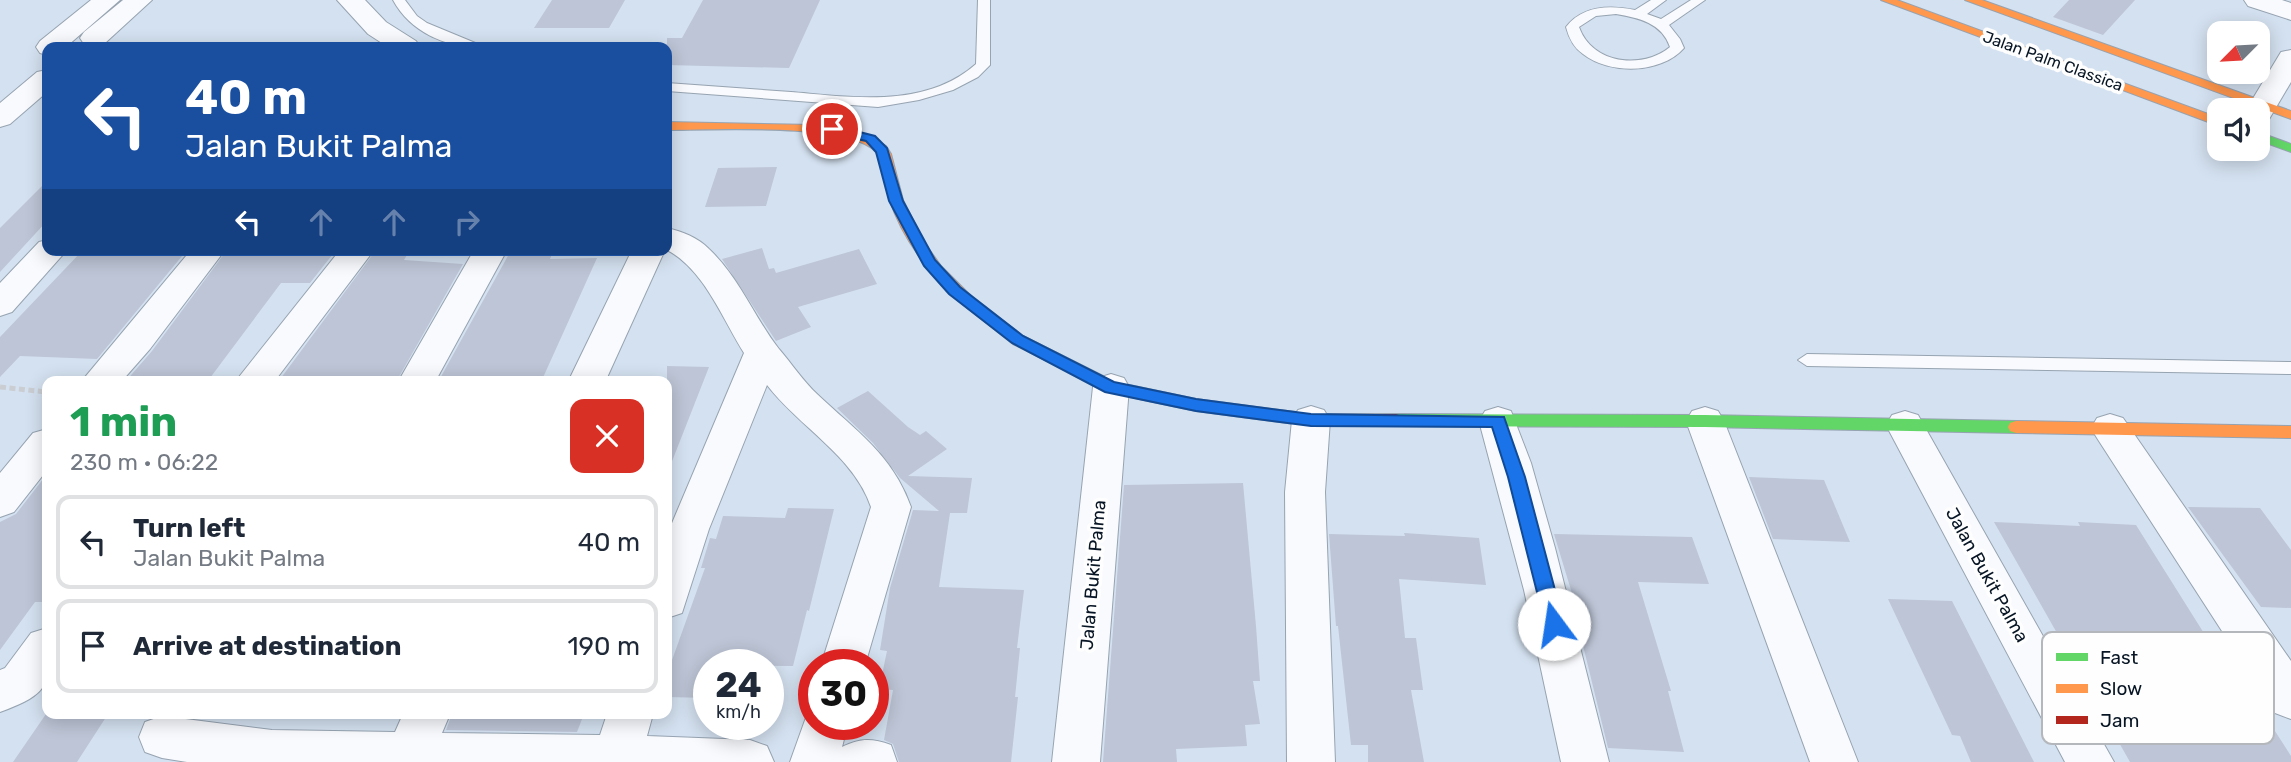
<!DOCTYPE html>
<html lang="en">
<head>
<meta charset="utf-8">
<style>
  body { margin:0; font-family:Rubik,sans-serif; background:#f6f6f7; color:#1f2937; height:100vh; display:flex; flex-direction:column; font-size:26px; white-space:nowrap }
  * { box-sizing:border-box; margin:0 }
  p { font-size:23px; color:#747a83 }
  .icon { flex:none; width:38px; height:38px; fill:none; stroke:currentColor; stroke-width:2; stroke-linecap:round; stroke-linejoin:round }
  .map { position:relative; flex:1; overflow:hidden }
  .side { position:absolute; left:42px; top:376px; width:630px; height:343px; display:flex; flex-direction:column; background:#fff; border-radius:14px; box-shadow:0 4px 18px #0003 }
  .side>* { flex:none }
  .hud { position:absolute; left:42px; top:42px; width:630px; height:214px; border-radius:14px; box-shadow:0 4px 18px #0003; background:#1a4fa0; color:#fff; overflow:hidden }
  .needle { width:46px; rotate:246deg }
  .fabs { position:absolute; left:2207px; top:21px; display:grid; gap:14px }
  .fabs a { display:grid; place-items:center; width:63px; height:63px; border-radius:14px; background:#fff; box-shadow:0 4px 18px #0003; font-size:35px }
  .speed { position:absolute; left:693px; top:649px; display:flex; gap:14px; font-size:35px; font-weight:700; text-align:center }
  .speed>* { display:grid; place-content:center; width:91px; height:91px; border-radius:50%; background:#fff; box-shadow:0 4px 18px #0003; line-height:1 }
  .speed small { font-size:18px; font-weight:400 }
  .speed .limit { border:10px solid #d22; background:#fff; color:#111 }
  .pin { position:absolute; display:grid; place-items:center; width:60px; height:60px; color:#fff; margin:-30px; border:4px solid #fff; border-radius:50%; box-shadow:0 2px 7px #0007 }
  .me { position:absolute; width:77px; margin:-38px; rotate:346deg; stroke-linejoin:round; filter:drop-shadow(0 0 5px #0008) }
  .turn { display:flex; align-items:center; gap:24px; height:147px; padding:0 28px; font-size:32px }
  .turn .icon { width:91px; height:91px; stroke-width:2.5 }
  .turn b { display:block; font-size:49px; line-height:60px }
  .lanes { display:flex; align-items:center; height:66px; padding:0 28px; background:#0003; justify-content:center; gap:35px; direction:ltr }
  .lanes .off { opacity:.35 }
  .round { display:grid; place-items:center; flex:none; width:74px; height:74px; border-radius:14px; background:#f6f6f7 }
  .summary { display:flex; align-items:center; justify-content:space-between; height:119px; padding:0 28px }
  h1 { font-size:42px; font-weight:700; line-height:52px; color:#1e9e55 }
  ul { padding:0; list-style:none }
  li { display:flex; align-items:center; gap:21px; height:94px; margin:0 14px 10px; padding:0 14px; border:4px solid #e0e1e3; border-radius:14px }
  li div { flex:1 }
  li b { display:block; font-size:26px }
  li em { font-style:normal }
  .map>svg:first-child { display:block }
  .building { fill:#bdc5d6 }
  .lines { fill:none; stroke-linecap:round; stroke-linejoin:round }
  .lane-casing { stroke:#96a3b1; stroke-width:2 }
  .street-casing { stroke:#96a3b1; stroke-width:2 }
  .fast-casing { stroke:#96a3b1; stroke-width:2 }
  .slow-casing { stroke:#96a3b1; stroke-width:2 }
  .jam-casing { stroke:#96a3b1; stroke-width:2 }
  .path { stroke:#caced3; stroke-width:5; stroke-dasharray:6 3.5; stroke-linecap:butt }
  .lane { fill:#f9fafd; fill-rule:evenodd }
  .street { fill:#f9fafd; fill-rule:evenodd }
  .fast { fill:#63d668; fill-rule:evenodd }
  .slow { fill:#ff974d; fill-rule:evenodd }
  .jam { fill:#b3261e; fill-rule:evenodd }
  .route { fill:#1a73e8; stroke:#114b97; stroke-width:2 }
  .labels { text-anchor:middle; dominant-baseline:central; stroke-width:7; stroke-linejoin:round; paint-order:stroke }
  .far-street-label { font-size:16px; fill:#071524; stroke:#fefefe }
  .street-label { font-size:18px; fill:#071524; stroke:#fefefe }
  .key { fill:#fefefe; stroke:#b4b8bd; stroke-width:2 }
  .key-label { font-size:19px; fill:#071524 }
</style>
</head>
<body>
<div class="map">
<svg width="2291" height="762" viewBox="0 0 2291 762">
  <rect width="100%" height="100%" fill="#d4e1f0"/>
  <path class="building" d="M 552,0 L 625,0 L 609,28 L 534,28 Z
    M 703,0 L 820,0 L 789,68 L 667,65 L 667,38 L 682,38 Z
    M 2069,0 L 2135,0 L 2103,35 L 2053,17 Z
    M 777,167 L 766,206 L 705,207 L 718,168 Z
    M 47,181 L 47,221 L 0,272 L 0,228 Z
    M 762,248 L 769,269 L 774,268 L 776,273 L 859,249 L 877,284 L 798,307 L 811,327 L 776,341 L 722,259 Z
    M 83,250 L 187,250 L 97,359 L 20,356 L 0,377 L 0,337 Z
    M 227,250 L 336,250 L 310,283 L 281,283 L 207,382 L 125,382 L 152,351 Z
    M 376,250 L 410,250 L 404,260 L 463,264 L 396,382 L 278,382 Z
    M 509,254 L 552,254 L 550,259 L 597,258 L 541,382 L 438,382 Z
    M 667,366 L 709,367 L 669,469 L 667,468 Z
    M 868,391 L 908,427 L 920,435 L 926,431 L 947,449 L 908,476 L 972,478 L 967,513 L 950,513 L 939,587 L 1024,590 L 1017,648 L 1020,648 L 1015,697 L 1018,697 L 1011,762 L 899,762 L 893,744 L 884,740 L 893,690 L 879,689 L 887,651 L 880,650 L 890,588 L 913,510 L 939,511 L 900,478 L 873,443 L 837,408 Z
    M 47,474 L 47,602 L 35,602 L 0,650 L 0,522 L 16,514 Z
    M 1749,477 L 1824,480 L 1850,542 L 1773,539 Z
    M 1243,483 L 1256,626 L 1260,681 L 1253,681 L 1260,724 L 1245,725 L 1247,746 L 1176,749 L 1177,762 L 1103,762 L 1124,485 Z
    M 2188,507 L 2260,508 L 2291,550 L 2291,608 L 2261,607 Z
    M 788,508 L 834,509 L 809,611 L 807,610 L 793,666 L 709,665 L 709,698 L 667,697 L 667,674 L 705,568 L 701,568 L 710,538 L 716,539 L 723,516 L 785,518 Z
    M 1994,522 L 2080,526 L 2078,522 L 2136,525 L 2244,697 L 2253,697 L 2291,756 L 2291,762 L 2130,762 Z
    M 1404,533 L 1479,538 L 1486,585 L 1399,579 L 1405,638 L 1416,638 L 1423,690 L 1411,690 L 1424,762 L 1368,762 L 1368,745 L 1351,745 L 1338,626 L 1336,626 L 1329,534 L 1405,536 Z
    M 1554,534 L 1692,537 L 1709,584 L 1638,582 L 1671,691 L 1668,691 L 1684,752 L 1608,748 L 1580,633 L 1584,633 Z
    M 1888,599 L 1952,601 L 2034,762 L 1971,762 L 1960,736 L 1952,735 Z
    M 46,714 L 108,714 L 77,762 L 13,762 Z
    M 452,714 L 584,714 L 577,732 L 446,730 Z"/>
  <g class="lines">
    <g class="lane-casing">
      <path id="lane" d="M 393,0 L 405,0 L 417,16 L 427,23 L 485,47 C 448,49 411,33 393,0 Z
        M 978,0 L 990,0 L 990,65 L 978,77 L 953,90 L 919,100 L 878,107 L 667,91 L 667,83 C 708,86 749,89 791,92 C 853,97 925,109 976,64 Z
        M 1651,0 L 1666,0 L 1647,14 L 1661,19 L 1691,0 L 1705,0 L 1669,25 L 1680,39 L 1684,48 C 1661,74 1610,75 1583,54 C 1573,47 1569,38 1566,27 C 1583,5 1610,5 1635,10 ZM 1616,14 C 1639,18 1662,23 1670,47 C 1642,70 1592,64 1579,27 L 1596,16 Z
        M 1807,354 L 2291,362 L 2291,374 L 1807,366 L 1798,360 Z"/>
    </g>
    <g class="street-casing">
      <path id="street" d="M 91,0 L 120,0 L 66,47 L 47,47 L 47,55 L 40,53 L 36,47 L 40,41 Z
        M 123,0 L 152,0 L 104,44 L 94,46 L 84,44 L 80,38 L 84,32 Z
        M 337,0 L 365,0 L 386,22 L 416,41 L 420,47 L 388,47 L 368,34 Z
        M 2244,0 L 2282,0 L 2291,3 L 2291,20 L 2248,6 Z
        M 2291,50 L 2291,82 L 2268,121 L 2258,124 L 2258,110 L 2246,110 L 2281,52 Z
        M 47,70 L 47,92 L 10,124 L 0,127 L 0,103 L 37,72 Z
        M 667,228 C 683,232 697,237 709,249 C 739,277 754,317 779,349 C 792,364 803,381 817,394 C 856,431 892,454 911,507 L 865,665 L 821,665 L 871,507 C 854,456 799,427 767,385 L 709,529 L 682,613 L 667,618 L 667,535 L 744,353 C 723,320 704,269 667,250 Z
        M 47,240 L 47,250 L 67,250 L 12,312 L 0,316 L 0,283 L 39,242 Z
        M 191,250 L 225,250 L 150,349 L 121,382 L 81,382 Z
        M 340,250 L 374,250 L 274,382 L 235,382 Z
        M 474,250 L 507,250 L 435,382 L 398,382 Z
        M 632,250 L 665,250 L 605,382 L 568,382 Z
        M 1111,374 L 1124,378 L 1129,387 L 1100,762 L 1052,762 L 1093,387 L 1098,378 Z
        M 1311,406 L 1324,410 L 1330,420 L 1325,492 L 1335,762 L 1287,762 L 1285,492 L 1292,420 L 1298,410 Z
        M 1498,407 L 1511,411 L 1531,463 L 1555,548 L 1609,762 L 1561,762 L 1524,590 L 1479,421 L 1485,411 Z
        M 1705,407 L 1718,411 L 1724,421 L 1858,762 L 1810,762 L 1686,421 L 1692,411 Z
        M 1905,411 L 1918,415 L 2114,762 L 2065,762 L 1886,425 L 1892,415 Z
        M 2110,414 L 2123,418 L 2291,661 L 2291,719 L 2275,713 L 2097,438 L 2091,428 L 2097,418 Z
        M 47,429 L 47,470 L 14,512 L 0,517 L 0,473 L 33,433 Z
        M 47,628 C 50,682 55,692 0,712 L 0,670 L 5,668 L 31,633 Z
        M 814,707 L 814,724 L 848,724 L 842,747 C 860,738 872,738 891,745 L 897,762 L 790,762 L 809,709 Z
        M 403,714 L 450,714 L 442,733 L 600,735 L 607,714 L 653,714 L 647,736 L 750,740 L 767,746 L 774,762 L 187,762 L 162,758 L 145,752 L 139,737 L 145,722 L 162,716 L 272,730 L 395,732 Z"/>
    </g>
    <g class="fast-casing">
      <path id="fast" d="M 2258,132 L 2291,144 L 2291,152 L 2258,140 Z
        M 1396,414 L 1705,415 L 2016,421 L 2022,423 L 2024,427 L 2022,431 L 2016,433 L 1705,427 L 1396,426 L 1390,424 L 1388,420 L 1390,416 Z"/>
    </g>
    <g class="slow-casing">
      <path id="slow" d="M 1881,0 L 1897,0 L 2219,118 L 2219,126 Z
        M 1965,0 L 1982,0 L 2291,111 L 2291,119 Z
        M 667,122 L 814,125 L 871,137 L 886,146 L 891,154 L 903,200 L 923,241 L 941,266 L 977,302 L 975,306 L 965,306 C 931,276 903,241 889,198 C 884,185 886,163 876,152 C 850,122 708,130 667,130 Z
        M 2016,421 L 2291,426 L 2291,438 L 2016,433 L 2010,431 L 2008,427 L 2010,423 Z"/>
    </g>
    <g class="jam-casing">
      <path id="jam" d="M 970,297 L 1023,336 L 1115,382 L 1196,399 L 1311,414 L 1396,414 L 1402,416 L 1404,420 L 1402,424 L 1396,426 L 1311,426 L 1196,411 L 1111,393 L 1013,344 L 965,306 L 963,302 L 965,298 Z"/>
    </g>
    <path class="path" d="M 0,387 L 47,392"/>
    <use href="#lane" class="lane"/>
    <use href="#street" class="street"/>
    <use href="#fast" class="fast"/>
    <use href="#slow" class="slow"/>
    <use href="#jam" class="jam"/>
  </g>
  <path class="route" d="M 832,125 L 875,136 L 887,148 L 903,201 L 935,260 L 960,287 L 1023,336 L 1114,382 L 1196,399 L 1311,414 L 1504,417 L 1525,477 L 1564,624 L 1561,630 L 1554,632 L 1548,630 L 1545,624 L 1508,477 L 1492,427 L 1311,426 L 1196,411 L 1105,392 L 1012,343 L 949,294 L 924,266 L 889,201 L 876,152 L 866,141 L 827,132 L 825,129 Z"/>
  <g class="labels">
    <g class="far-street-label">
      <text transform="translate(2053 61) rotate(20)">Jalan Palm Classica</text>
    </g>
    <g class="street-label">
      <text transform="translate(1093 575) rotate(-85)">Jalan Bukit Palma</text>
      <text transform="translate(1987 575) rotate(61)">Jalan Bukit Palma</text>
    </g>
  </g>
  <rect x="2042" y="632" width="232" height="112" rx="10" class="key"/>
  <rect x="2056" y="653" width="32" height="8" fill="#63d668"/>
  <rect x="2056" y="684" width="32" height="9" fill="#ff974d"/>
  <rect x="2056" y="716" width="32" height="8" fill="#b3261e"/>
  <g class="key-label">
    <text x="2100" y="664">Fast</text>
    <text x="2100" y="695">Slow</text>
    <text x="2100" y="727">Jam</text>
  </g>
</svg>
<div class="fabs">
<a><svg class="needle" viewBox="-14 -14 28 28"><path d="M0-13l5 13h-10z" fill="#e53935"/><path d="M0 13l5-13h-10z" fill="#747a83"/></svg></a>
<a><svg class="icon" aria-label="sound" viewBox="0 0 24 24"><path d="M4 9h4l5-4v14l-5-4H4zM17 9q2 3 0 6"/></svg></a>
</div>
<div class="speed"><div>24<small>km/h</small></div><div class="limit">30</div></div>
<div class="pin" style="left:832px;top:129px;background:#d93025"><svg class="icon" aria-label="arrive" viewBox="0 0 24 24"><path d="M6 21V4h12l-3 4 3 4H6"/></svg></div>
<svg class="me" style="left:1554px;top:624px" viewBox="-20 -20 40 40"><circle r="19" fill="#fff"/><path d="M0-13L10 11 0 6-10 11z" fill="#1a73e8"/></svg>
<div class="hud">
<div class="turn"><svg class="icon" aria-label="left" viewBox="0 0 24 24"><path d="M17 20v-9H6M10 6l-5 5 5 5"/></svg><div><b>40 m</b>Jalan Bukit Palma</div></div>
<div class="lanes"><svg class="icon" aria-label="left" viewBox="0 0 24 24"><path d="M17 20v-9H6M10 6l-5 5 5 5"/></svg><svg class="icon off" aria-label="ahead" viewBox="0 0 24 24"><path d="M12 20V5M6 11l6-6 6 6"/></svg><svg class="icon off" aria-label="ahead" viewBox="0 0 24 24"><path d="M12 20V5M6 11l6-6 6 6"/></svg><svg class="icon off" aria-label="right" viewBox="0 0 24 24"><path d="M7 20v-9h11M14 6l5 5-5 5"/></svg></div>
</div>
<section class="side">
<div class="summary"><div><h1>1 min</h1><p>230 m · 06:22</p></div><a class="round" style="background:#d93025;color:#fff"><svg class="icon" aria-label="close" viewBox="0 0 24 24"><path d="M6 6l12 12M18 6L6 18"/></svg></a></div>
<ul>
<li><svg class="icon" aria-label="left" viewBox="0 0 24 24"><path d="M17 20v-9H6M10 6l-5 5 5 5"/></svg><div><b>Turn left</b><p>Jalan Bukit Palma</p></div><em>40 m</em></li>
<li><svg class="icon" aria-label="arrive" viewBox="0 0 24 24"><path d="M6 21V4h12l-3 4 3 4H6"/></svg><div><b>Arrive at destination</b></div><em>190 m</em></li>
</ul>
</section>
</div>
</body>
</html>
